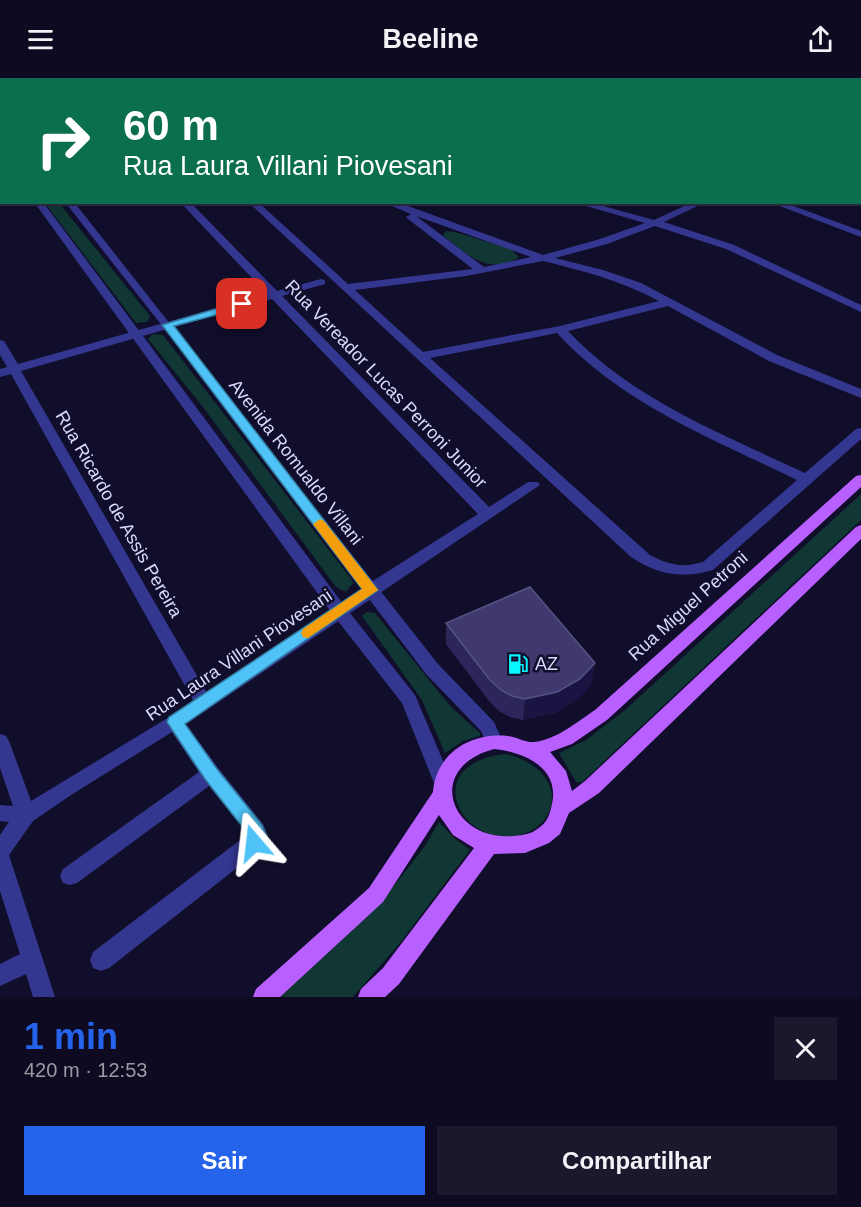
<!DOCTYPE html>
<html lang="pt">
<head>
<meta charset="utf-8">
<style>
  body { margin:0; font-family:Helvetica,sans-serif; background:#1b182e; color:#f1f3f6; height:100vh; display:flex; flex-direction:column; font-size:22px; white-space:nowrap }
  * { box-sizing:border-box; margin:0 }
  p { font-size:20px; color:#9a9aa5 }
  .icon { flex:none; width:33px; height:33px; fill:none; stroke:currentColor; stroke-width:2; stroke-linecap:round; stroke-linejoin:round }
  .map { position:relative; height:919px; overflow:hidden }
  .sheet { display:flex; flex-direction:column; background:#0d0a21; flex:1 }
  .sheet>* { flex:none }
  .banner { position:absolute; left:0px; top:0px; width:861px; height:126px; box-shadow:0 6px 24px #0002,0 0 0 2px #2d2b3f; background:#0b6e4f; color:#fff; overflow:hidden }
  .pin { position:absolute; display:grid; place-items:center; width:51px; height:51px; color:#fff; margin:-26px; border-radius:12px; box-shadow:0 3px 9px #0006 }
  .me { position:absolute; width:66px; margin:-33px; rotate:343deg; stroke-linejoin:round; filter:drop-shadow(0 0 4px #0008) }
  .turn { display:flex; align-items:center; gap:21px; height:126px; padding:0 24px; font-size:27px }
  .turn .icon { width:78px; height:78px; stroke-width:2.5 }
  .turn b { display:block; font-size:42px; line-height:51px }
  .round { display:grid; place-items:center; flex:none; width:63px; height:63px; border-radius:0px; background:#1b182e }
  .headline { display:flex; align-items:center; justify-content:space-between; height:102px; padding:0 24px }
  h1 { font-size:36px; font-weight:600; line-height:45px; color:#2563eb }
  .action { display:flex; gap:12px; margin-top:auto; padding:12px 24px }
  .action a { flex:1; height:69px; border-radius:0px; background:#2563eb; color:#fff; font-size:24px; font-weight:600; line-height:69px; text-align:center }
  .action a+a { background:#1b182e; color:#f1f3f6 }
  header { display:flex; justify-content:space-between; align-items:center; height:78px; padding:0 24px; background:#0d0a21; font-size:27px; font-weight:600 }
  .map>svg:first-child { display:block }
  .green { fill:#103733 }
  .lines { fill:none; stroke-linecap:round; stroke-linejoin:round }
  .minor { fill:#343790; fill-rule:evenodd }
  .tertiary { fill:#343790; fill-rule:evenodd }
  .primary { fill:#b860ff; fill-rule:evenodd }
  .wall { fill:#2c265b }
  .shaded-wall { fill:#191441 }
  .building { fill:#3f396d; stroke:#575284; stroke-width:1.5 }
  .route { fill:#4fc3f7; stroke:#337fa1; stroke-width:1.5 }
  .slow { fill:#f59e0b }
  .labels { text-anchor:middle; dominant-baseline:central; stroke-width:5; stroke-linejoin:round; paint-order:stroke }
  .street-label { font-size:18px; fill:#dbd9ff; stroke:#110e2c }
  .poi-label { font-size:18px; fill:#dbd9ff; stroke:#110e2c; text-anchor:start }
</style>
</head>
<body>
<header><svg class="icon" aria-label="menu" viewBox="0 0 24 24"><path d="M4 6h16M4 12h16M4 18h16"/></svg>Beeline<svg class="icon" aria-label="share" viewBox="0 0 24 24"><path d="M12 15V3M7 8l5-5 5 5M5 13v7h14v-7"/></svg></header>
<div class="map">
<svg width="861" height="919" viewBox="0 0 861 919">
  <rect width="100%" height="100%" fill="#110e2c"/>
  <path class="green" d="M 45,125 L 59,125 L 150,238 L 147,244 L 136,245 Z
    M 446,153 L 455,154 L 511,171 L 519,179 C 489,198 468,177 445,159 L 443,157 Z
    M 153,256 L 163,257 L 352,502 L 353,505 L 346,514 L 336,509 L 203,329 L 148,261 Z
    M 861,416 L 861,442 L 582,704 L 576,704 L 559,675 L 586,662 L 624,633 Z
    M 367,534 L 375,535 L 451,629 L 480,655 L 480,658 L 463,663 L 445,675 L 422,622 L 362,538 Z
    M 506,676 C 584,696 552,773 490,756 C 481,753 470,747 464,738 C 440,701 470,679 506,676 Z
    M 439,744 L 454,760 L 470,772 L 400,865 L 353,919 L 280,919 L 379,827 L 425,768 Z"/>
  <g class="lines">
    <path class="minor" d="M 55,0 L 63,0 L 64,2 L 56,2 Z
      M 112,0 L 120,0 L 121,2 L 113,2 Z
      M 234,0 L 247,0 L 232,2 Z
      M 394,0 L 406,0 L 392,2 Z
      M 569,0 L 584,0 L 567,2 Z
      M 860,30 L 861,30 L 861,34 L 860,34 Z
      M 860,69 L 861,69 L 861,75 L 860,74 Z
      M 0,104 L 2,104 L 2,110 L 0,110 Z
      M 860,115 L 861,115 L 861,121 L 860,121 Z
      M 180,124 L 190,124 L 277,213 L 321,201 L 325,202 L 325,206 L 282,218 L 489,429 L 528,404 L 538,404 L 540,407 L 186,646 L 218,690 L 263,746 L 268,758 L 261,771 L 109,890 L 101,893 L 93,890 L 90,882 L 93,874 L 248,756 L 209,708 L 77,805 L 70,807 L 63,805 L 60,798 L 63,791 L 199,694 L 172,654 L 71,717 L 33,743 L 9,777 L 55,919 L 33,919 L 26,896 L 0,908 L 0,886 L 20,876 L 0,813 L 0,757 L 9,744 L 0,743 L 0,727 L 13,728 L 0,690 L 0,656 L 6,658 L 9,663 L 31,723 L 194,624 L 11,296 L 0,299 L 0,291 L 7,289 L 0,277 L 0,262 L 4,263 L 18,286 L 267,216 ZM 272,221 L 478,436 L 365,508 L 207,615 L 21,293 Z
      M 248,124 L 258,124 L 348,206 L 473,191 L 408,141 L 406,139 L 411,136 L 382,124 L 397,124 L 543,177 L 600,161 L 645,145 L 572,124 L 589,124 L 654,142 L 693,124 L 706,124 L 664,144 L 734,167 L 861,227 L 861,234 L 726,171 L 655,148 L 607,166 L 555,180 L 603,192 L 641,205 L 777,277 L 861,311 L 861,320 L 769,283 L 668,228 L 568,253 C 632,321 722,356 805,395 L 856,351 L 861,350 L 861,361 L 713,492 C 682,501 658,497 631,479 ZM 416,138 L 531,179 L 484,189 ZM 543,183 C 584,193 622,203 659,223 L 560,248 L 423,274 L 355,212 L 466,198 ZM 557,255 C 622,326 713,361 797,402 L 703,484 C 683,490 668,487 650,477 L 430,280 Z
      M 769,124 L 783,124 L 861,153 L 861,159 Z"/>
    <path class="tertiary" d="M 649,0 L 660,0 L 661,2 L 650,2 Z
      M 696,0 L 716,0 L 718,2 L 697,2 Z
      M 757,0 L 802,0 L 804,2 L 755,2 Z
      M 860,14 L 861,14 L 861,18 L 860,18 Z
      M 0,38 L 2,38 L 2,44 L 0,44 Z
      M 0,71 L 2,72 L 2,79 L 0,78 Z
      M 34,124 L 43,124 L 346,530 L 415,617 L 452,704 L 450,710 L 443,712 L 436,710 L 402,625 L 334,538 Z
      M 65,124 L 74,124 L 438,586 L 494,644 L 503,664 L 500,669 L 494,671 L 488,669 L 481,653 L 426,596 L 163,249 Z"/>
    <path class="primary" d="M 861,397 L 861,409 L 607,642 L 572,666 L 550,674 L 566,693 L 572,713 L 585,703 L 856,449 L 861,447 L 861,461 L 599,715 L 569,735 L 560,756 L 549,765 L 525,775 L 494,776 L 399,906 L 385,919 L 358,919 L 361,911 L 383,890 L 474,770 L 453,757 L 439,737 L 383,824 L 280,919 L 253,919 L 256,911 L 369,810 L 433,714 C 436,676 470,654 508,658 C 516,659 527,665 534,664 C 556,662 577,644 595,632 L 856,398 ZM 494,671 C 523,674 560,689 552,726 C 550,735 548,743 540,749 C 532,756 524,757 514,758 C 451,764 423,690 494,671 Z"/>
  </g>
  <path class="wall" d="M 446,545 L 595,585 L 591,607 L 577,622 L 555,635 L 523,642 L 510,639 L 499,633 L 489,623 L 446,566 Z"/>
  <path class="shaded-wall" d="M 595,585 L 591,607 L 577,622 L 555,635 L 523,642 L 525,621 Z"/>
  <path class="building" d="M 530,509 L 595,585 L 580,601 L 557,614 L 525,621 L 512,618 L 501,612 L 490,602 L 446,545 Z"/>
  <path class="route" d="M 242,223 L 246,224 L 246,229 L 174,248 L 378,512 L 185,646 L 217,691 L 262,747 L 267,758 L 261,771 L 254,773 L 248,771 L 245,765 L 248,756 L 205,701 L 167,644 L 169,639 L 362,511 L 162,247 Z"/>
  <path class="slow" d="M 320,441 L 324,443 L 378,512 L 308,560 L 303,559 L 301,555 L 303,551 L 362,511 L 313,446 Z"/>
  <defs>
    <g id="fuel-bare" transform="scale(1.62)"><path d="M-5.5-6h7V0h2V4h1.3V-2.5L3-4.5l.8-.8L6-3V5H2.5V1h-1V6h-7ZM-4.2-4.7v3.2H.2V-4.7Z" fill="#05f8ff" stroke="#110e2c" stroke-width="2.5" paint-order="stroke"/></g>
  </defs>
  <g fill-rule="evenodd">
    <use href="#fuel-bare" x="518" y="586"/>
  </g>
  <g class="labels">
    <g class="street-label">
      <text transform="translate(386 306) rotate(46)">Rua Vereador Lucas Perroni Junior</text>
      <text transform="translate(296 384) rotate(52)">Avenida Romualdo Villani</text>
      <text transform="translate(119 436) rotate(60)">Rua Ricardo de Assis Pereira</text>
      <text transform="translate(688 528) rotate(-42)">Rua Miguel Petroni</text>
      <text transform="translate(239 577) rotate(-34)">Rua Laura Villani Piovesani</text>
    </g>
    <g class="poi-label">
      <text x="535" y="586">AZ</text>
    </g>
  </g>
</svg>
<div class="pin" style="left:242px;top:226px;background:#d93025"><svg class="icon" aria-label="arrive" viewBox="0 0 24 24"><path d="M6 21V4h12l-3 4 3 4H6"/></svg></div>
<svg class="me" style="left:254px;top:765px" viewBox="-20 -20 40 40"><path d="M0-17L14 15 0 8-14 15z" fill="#4fc3f7" stroke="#fff" stroke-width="4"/></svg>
<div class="banner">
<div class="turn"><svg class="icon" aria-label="right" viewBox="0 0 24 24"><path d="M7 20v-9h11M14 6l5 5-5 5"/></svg><div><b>60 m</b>Rua Laura Villani Piovesani</div></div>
</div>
</div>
<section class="sheet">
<div class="headline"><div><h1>1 min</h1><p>420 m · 12:53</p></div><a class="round"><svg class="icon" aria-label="close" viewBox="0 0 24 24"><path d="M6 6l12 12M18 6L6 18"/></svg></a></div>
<div class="action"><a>Sair</a><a>Compartilhar</a></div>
</section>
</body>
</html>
